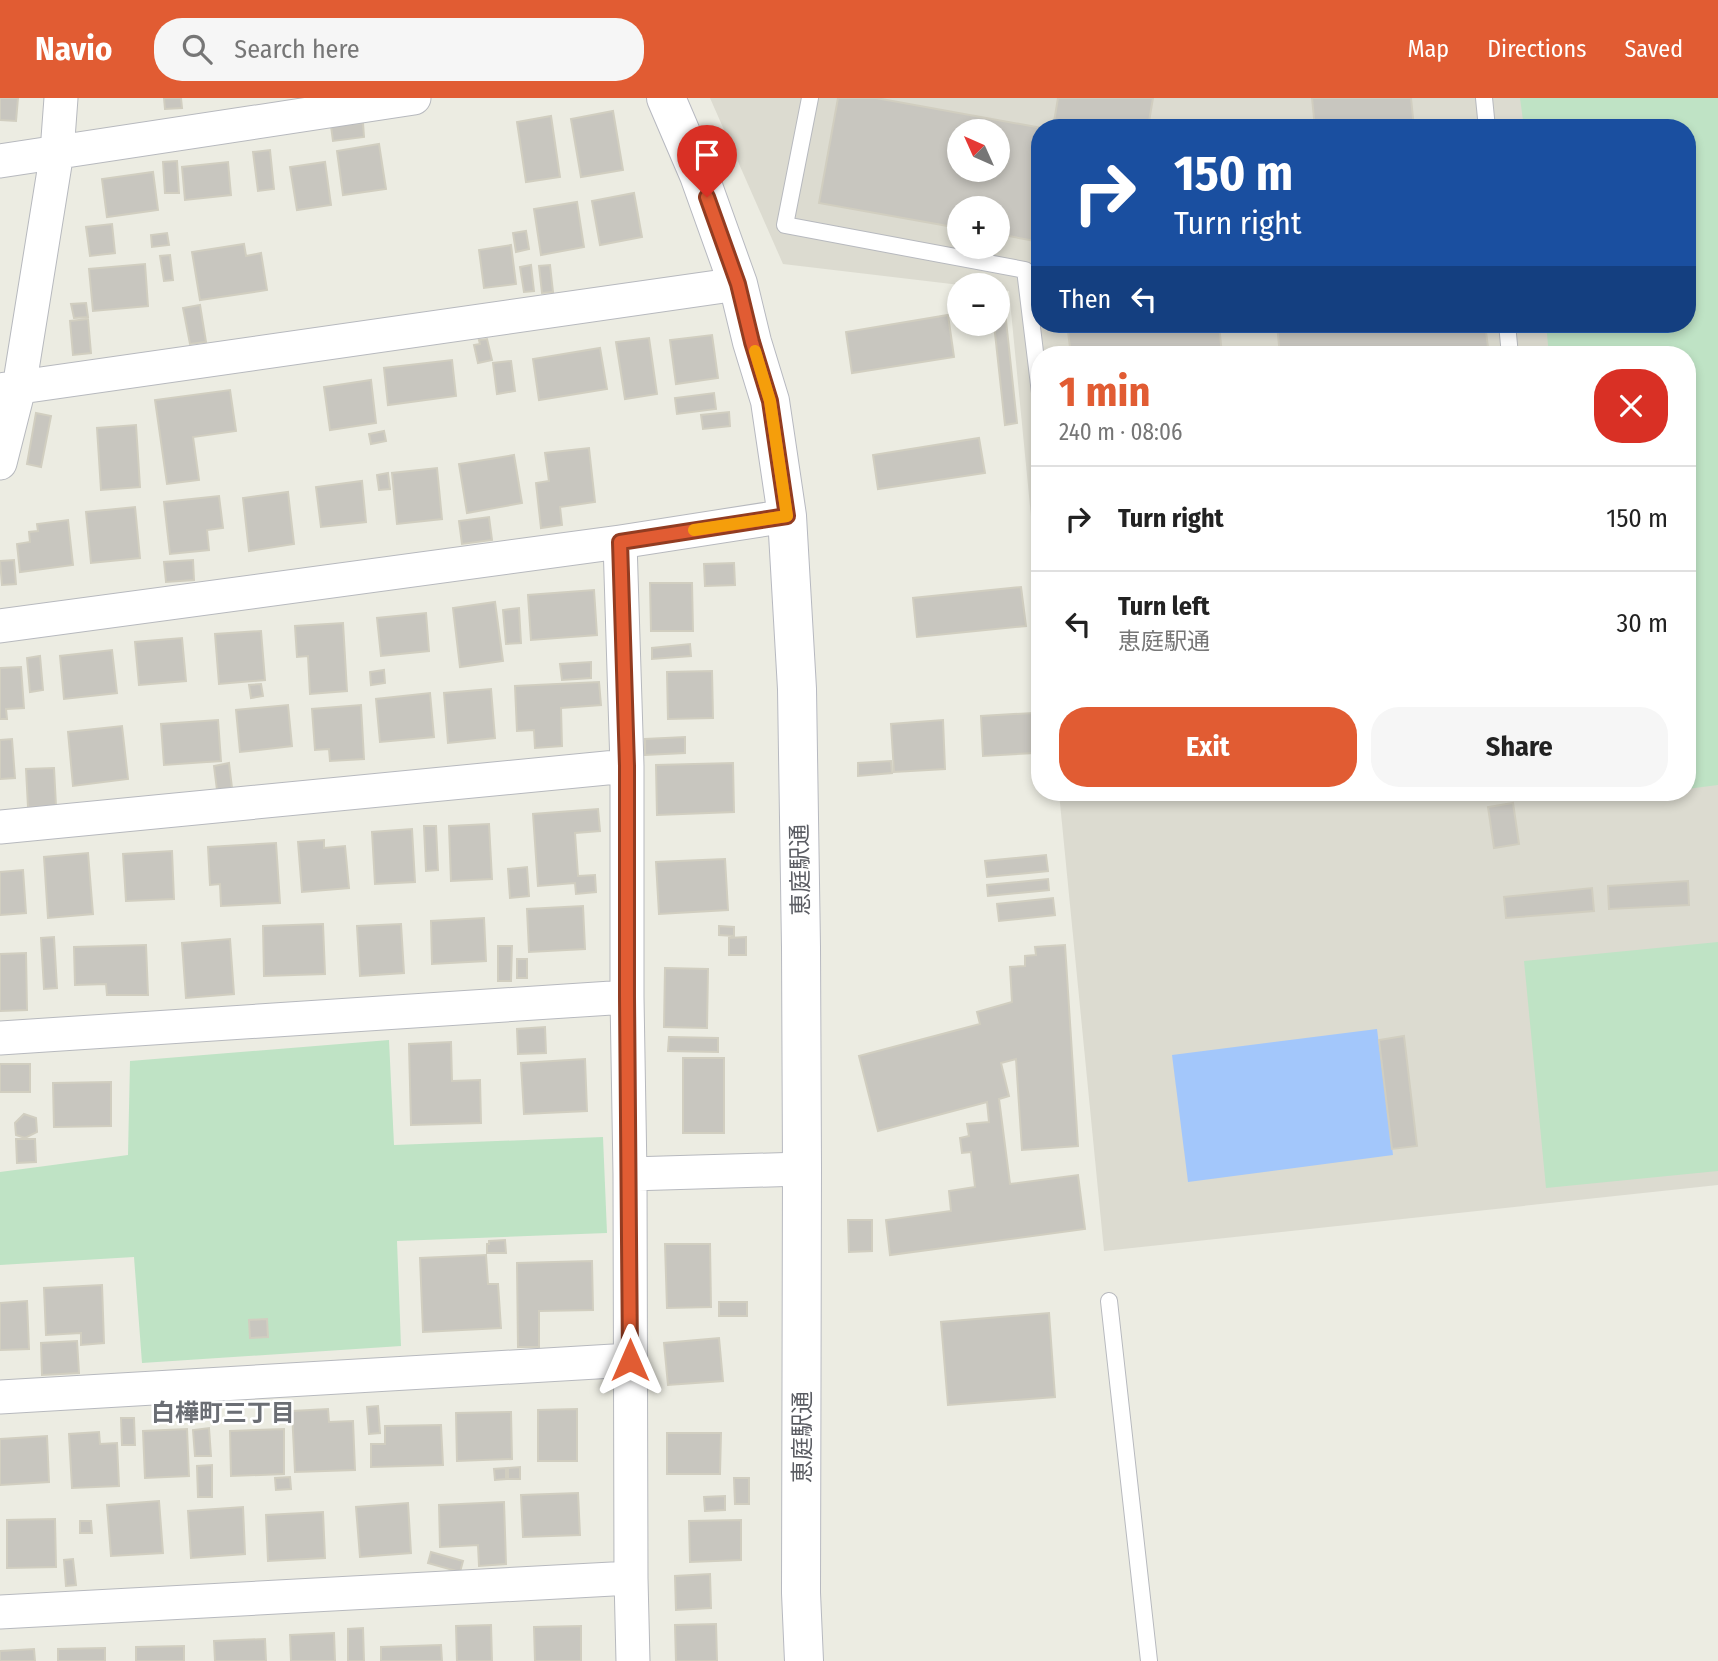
<!DOCTYPE html>
<html lang="en">
<head>
<meta charset="utf-8">
<style>
  body { margin:0; font-family:"Fira Sans Condensed","Noto Sans JP",sans-serif; background:#f6f6f6; color:#222; height:100vh; display:flex; flex-direction:column; font-size:26px; white-space:nowrap }
  * { box-sizing:border-box; margin:0 }
  p { font-size:23px; color:#767676 }
  .icon { flex:none; width:38px; height:38px; fill:none; stroke:currentColor; stroke-width:2; stroke-linecap:round; stroke-linejoin:round }
  .map { position:relative; flex:1; overflow:hidden }
  .sheet { position:absolute; left:1031px; top:248px; width:665px; height:455px; display:flex; flex-direction:column; background:#fff; border-radius:28px; box-shadow:0 4px 10px #0003 }
  .sheet>* { flex:none }
  .hud { position:absolute; left:1031px; top:21px; width:665px; height:214px; border-radius:28px; box-shadow:0 4px 10px #0003; background:#1a4fa0; color:#fff; overflow:hidden }
  .needle { width:46px; rotate:315deg }
  .fabs { position:absolute; left:947px; top:21px; display:grid; gap:14px }
  .fabs a { display:grid; place-items:center; width:63px; height:63px; border-radius:50%; background:#fff; box-shadow:0 4px 10px #0003; font-size:35px }
  .pin { position:absolute; display:grid; place-items:center; width:60px; height:60px; color:#fff; margin:-72px -30px; border-radius:50% 50% 50% 0; rotate:-45deg; box-shadow:0 0 7px #0007 }
  .pin .icon { rotate:45deg }
  .me { position:absolute; width:77px; margin:-38px; rotate:0deg; stroke-linejoin:round; filter:drop-shadow(0 0 5px #0008) }
  .turn { display:flex; align-items:center; gap:24px; height:147px; padding:0 28px; font-size:32px }
  .turn .icon { width:91px; height:91px; stroke-width:2.5 }
  .turn b { display:block; font-size:49px; line-height:60px }
  .then { display:flex; align-items:center; height:66px; padding:0 28px; background:#0003; gap:14px; font-size:26px }
  .round { display:grid; place-items:center; flex:none; width:74px; height:74px; border-radius:28px; background:#f6f6f6 }
  .overview { display:flex; align-items:center; justify-content:space-between; height:119px; padding:0 28px }
  h1 { font-size:42px; font-weight:700; line-height:52px; color:#e15c33 }
  .primary-button { display:flex; gap:14px; margin-top:auto; padding:14px 28px }
  .primary-button a { flex:1; height:80px; border-radius:28px; background:#e15c33; color:#fff; font-size:28px; font-weight:700; line-height:80px; text-align:center }
  .primary-button a+a { background:#f6f6f6; color:#222 }
  ul { padding:0; list-style:none }
  li { display:flex; align-items:center; gap:21px; height:105px; padding:0 28px; border-top:2px solid #e0e0e0 }
  li div { flex:1 }
  li b { display:block; font-size:26px }
  li em { font-style:normal }
  header { display:flex; align-items:center; gap:42px; box-sizing:border-box; height:98px; padding:0 35px; background:#e15c33; color:#fff }
  header strong { font-size:33px }
  nav { display:flex; gap:38px; margin-inline-start:auto; font-size:24px }
  .search { width:490px; height:63px; background:#f6f6f6; display:flex; align-items:center; gap:18px; box-sizing:border-box; padding:0 24px; border-radius:28px; color:#767676; font-size:26px }
  .map>svg:first-child { display:block }
  .education { fill:#dcdbd0; fill-rule:evenodd }
  .green { fill:#bfe3c5 }
  .water { fill:#a3c7fb }
  .building { fill:#c8c6bf; stroke:#d1cec0; stroke-width:2; fill-rule:evenodd }
  .lines { fill:none; stroke-linecap:round; stroke-linejoin:round }
  .lane-casing { stroke:#b7b9be; stroke-width:18 }
  .street-casing { stroke:#b7b9be; stroke-width:35 }
  .secondary-casing { stroke:#b7b9c0; stroke-width:40 }
  .lane { stroke:#fff; stroke-width:16 }
  .street { stroke:#fff; stroke-width:33 }
  .secondary { stroke:#fff; stroke-width:38 }
  .route-casing { stroke:#923c21; stroke-width:18 }
  .route { stroke:#e15c33; stroke-width:12 }
  .slow { stroke:#f59e0b; stroke-width:12 }
  .labels { text-anchor:middle; dominant-baseline:central; stroke-width:5; stroke-linejoin:round; paint-order:stroke }
  .street-label { font-size:23px; fill:#5a5c62; stroke:#fff }
  .neighbourhood-label { font-size:24px; font-weight:bold; fill:#6b6e74; stroke:#fff }
</style>
</head>
<body>
<header>
<strong>Navio</strong>
<div class="search"><svg class="icon" aria-label="search" viewBox="0 0 24 24"><circle cx="10" cy="10" r="6"/><path d="M15 15l6 6"/></svg>Search here</div>
<nav><a>Map</a><a>Directions</a><a>Saved</a></nav>
</header>
<div class="map">
<svg width="1718" height="1563" viewBox="0 0 1718 1563">
  <rect width="100%" height="100%" fill="#ecece2"/>
  <path class="education" d="M 710,0 L 1718,0 L 1718,1087 L 1104,1153 L 1059,695 L 1687,695 L 1687,257 L 1040,257 L 1039,500 L 1009,193 L 998,192 L 998,187 L 960,187 L 783,166 ZM 1040,30 L 1687,30 L 1687,226 L 1040,226 ZM 959,33 L 998,33 L 998,72 L 959,72 ZM 959,110 L 998,110 L 998,149 L 959,149 Z"/>
  <path class="green" d="M 1520,0 L 1718,0 L 1718,687 L 1687,691 L 1687,257 L 1549,257 L 1546,226 L 1687,226 L 1687,30 L 1524,30 Z
    M 1718,844 L 1718,1073 L 1546,1090 L 1524,863 Z
    M 389,942 L 394,1047 L 603,1039 L 607,1135 L 397,1143 L 401,1248 L 142,1265 L 134,1159 L 0,1167 L 0,1074 L 128,1057 L 130,963 Z"/>
  <path class="water" d="M 1377,931 L 1393,1057 L 1188,1084 L 1172,957 Z"/>
  <path class="building" d="M 0,0 L 18,0 L 16,23 L 0,22 Z
    M 164,0 L 181,0 L 182,10 L 165,11 Z
    M 838,0 L 876,0 L 1042,30 L 1040,30 L 1040,144 L 998,136 L 998,110 L 959,110 L 959,130 L 819,105 ZM 959,33 L 998,33 L 998,72 L 959,72 Z
    M 1058,0 L 1153,0 L 1148,30 L 1053,30 Z
    M 1312,0 L 1411,0 L 1414,30 L 1315,30 Z
    M 613,13 L 623,72 L 581,79 L 571,21 Z
    M 551,18 L 560,79 L 526,84 L 517,24 Z
    M 363,25 L 364,39 L 333,43 L 331,28 Z
    M 379,46 L 386,91 L 343,97 L 337,53 Z
    M 270,52 L 274,91 L 258,93 L 253,54 Z
    M 177,63 L 179,95 L 165,95 L 163,64 Z
    M 228,64 L 231,97 L 185,102 L 182,69 Z
    M 325,64 L 331,107 L 297,112 L 290,69 Z
    M 153,74 L 158,112 L 107,119 L 102,81 Z
    M 634,95 L 642,139 L 600,147 L 592,103 Z
    M 577,104 L 584,149 L 541,157 L 534,111 Z
    M 112,126 L 115,155 L 90,158 L 86,129 Z
    M 526,133 L 529,151 L 516,154 L 513,135 Z
    M 167,135 L 169,147 L 152,149 L 151,137 Z
    M 244,146 L 246,158 L 261,155 L 267,192 L 200,202 L 192,154 Z
    M 511,147 L 516,186 L 484,190 L 479,152 Z
    M 170,157 L 173,182 L 164,183 L 160,158 Z
    M 145,166 L 148,208 L 93,213 L 89,171 Z
    M 531,167 L 534,193 L 524,194 L 520,169 Z
    M 550,167 L 553,194 L 542,195 L 539,168 Z
    M 86,205 L 88,219 L 74,220 L 71,206 Z
    M 200,207 L 206,244 L 190,246 L 183,210 Z
    M 998,213 L 1005,213 L 1017,325 L 1005,327 L 994,226 L 998,226 Z
    M 948,217 L 954,259 L 852,275 L 846,234 Z
    M 88,221 L 91,255 L 73,257 L 70,223 Z
    M 1067,226 L 1219,226 L 1222,257 L 1071,257 Z
    M 1292,226 L 1485,226 L 1489,257 L 1280,257 L 1277,227 Z
    M 712,237 L 718,280 L 676,286 L 670,242 Z
    M 649,240 L 657,296 L 625,301 L 616,244 Z
    M 487,241 L 492,262 L 478,265 L 474,247 L 480,246 L 479,242 Z
    M 600,250 L 607,291 L 539,302 L 533,261 Z
    M 452,262 L 456,298 L 388,307 L 384,270 Z
    M 511,263 L 515,293 L 497,296 L 493,265 Z
    M 371,282 L 376,325 L 330,332 L 324,289 Z
    M 230,292 L 236,333 L 193,339 L 199,382 L 167,386 L 155,302 Z
    M 714,295 L 716,311 L 677,316 L 675,300 Z
    M 729,314 L 730,328 L 703,331 L 701,317 Z
    M 36,315 L 51,318 L 41,369 L 27,366 Z
    M 136,327 L 140,389 L 101,392 L 97,330 Z
    M 384,333 L 386,343 L 371,346 L 369,336 Z
    M 979,340 L 985,375 L 878,391 L 873,357 Z
    M 589,350 L 595,404 L 560,409 L 562,427 L 541,430 L 536,385 L 549,383 L 545,355 Z
    M 514,357 L 522,405 L 467,415 L 459,366 Z
    M 437,370 L 442,421 L 397,426 L 392,375 Z
    M 388,375 L 390,391 L 379,392 L 377,377 Z
    M 362,383 L 366,424 L 321,429 L 316,389 Z
    M 288,394 L 294,446 L 249,453 L 243,400 Z
    M 219,398 L 223,430 L 207,432 L 209,452 L 170,456 L 164,404 Z
    M 135,409 L 140,460 L 91,465 L 86,414 Z
    M 489,419 L 492,442 L 462,446 L 459,423 Z
    M 68,422 L 73,467 L 20,474 L 17,446 L 30,444 L 29,434 L 38,433 L 37,426 Z
    M 14,462 L 16,486 L 2,487 L 0,463 Z
    M 193,462 L 194,482 L 166,484 L 164,464 Z
    M 734,465 L 735,487 L 705,488 L 704,466 Z
    M 650,485 L 692,485 L 693,533 L 651,533 Z
    M 1021,489 L 1026,528 L 917,539 L 913,500 Z
    M 594,492 L 597,537 L 531,542 L 528,497 Z
    M 495,504 L 503,563 L 460,569 L 453,510 Z
    M 519,510 L 521,545 L 506,546 L 503,512 Z
    M 426,515 L 429,553 L 381,558 L 377,520 Z
    M 343,525 L 347,593 L 310,596 L 308,558 L 297,559 L 295,528 Z
    M 261,533 L 265,582 L 219,586 L 215,536 Z
    M 182,540 L 186,583 L 139,587 L 135,544 Z
    M 690,546 L 691,558 L 652,561 L 652,550 Z
    M 112,552 L 117,595 L 64,601 L 60,558 Z
    M 40,558 L 43,592 L 30,594 L 27,560 Z
    M 591,564 L 591,580 L 562,582 L 560,566 Z
    M 21,569 L 24,610 L 6,611 L 7,621 L 0,621 L 0,570 Z
    M 384,572 L 385,585 L 371,587 L 370,574 Z
    M 712,573 L 713,620 L 668,621 L 667,574 Z
    M 599,584 L 601,607 L 561,610 L 562,648 L 535,650 L 534,632 L 517,633 L 515,588 Z
    M 261,586 L 263,598 L 251,600 L 249,587 Z
    M 491,591 L 495,640 L 448,645 L 444,595 Z
    M 430,595 L 434,639 L 380,644 L 376,601 Z
    M 288,607 L 292,648 L 240,654 L 236,612 Z
    M 361,607 L 364,661 L 330,663 L 329,651 L 315,652 L 312,611 Z
    M 1033,615 L 1035,655 L 983,658 L 981,618 Z
    M 218,622 L 221,663 L 164,667 L 161,626 Z
    M 943,622 L 945,671 L 894,674 L 891,626 Z
    M 122,628 L 128,681 L 73,688 L 68,634 Z
    M 685,639 L 685,655 L 645,657 L 645,641 Z
    M 12,641 L 15,680 L 0,681 L 0,642 Z
    M 891,663 L 892,675 L 858,678 L 858,665 Z
    M 229,665 L 232,690 L 217,692 L 214,668 Z
    M 733,665 L 734,714 L 657,717 L 656,667 Z
    M 54,670 L 56,708 L 28,709 L 26,671 Z
    M 1513,705 L 1519,746 L 1494,750 L 1488,709 Z
    M 598,711 L 600,733 L 575,735 L 578,778 L 595,777 L 596,794 L 576,796 L 575,785 L 538,788 L 533,716 Z
    M 489,726 L 492,781 L 451,783 L 449,728 Z
    M 424,728 L 436,728 L 438,772 L 426,773 Z
    M 412,731 L 415,784 L 375,786 L 372,734 Z
    M 324,742 L 324,750 L 345,748 L 349,790 L 302,794 L 298,744 Z
    M 276,745 L 280,805 L 221,808 L 220,786 L 210,787 L 208,749 Z
    M 172,753 L 174,801 L 126,803 L 123,756 Z
    M 88,755 L 93,816 L 48,820 L 44,759 Z
    M 1046,757 L 1048,773 L 987,779 L 985,763 Z
    M 725,761 L 728,812 L 659,816 L 656,764 Z
    M 527,769 L 529,798 L 510,800 L 508,771 Z
    M 23,772 L 26,815 L 0,817 L 0,774 Z
    M 1048,781 L 1049,792 L 988,798 L 987,787 Z
    M 1688,783 L 1689,807 L 1609,811 L 1608,788 Z
    M 1592,790 L 1594,813 L 1506,820 L 1504,799 Z
    M 1053,800 L 1055,817 L 999,823 L 997,806 Z
    M 583,808 L 585,851 L 529,854 L 527,811 Z
    M 484,820 L 486,863 L 432,866 L 431,823 Z
    M 323,826 L 325,876 L 264,878 L 263,828 Z
    M 401,826 L 404,875 L 360,878 L 357,828 Z
    M 719,828 L 734,829 L 734,838 L 719,837 Z
    M 54,839 L 57,890 L 44,891 L 41,840 Z
    M 746,839 L 746,857 L 729,857 L 729,840 Z
    M 230,841 L 234,896 L 186,900 L 182,845 Z
    M 146,847 L 148,897 L 107,897 L 106,886 L 75,887 L 74,849 Z
    M 1065,847 L 1078,1048 L 1022,1052 L 1016,961 L 1001,965 L 1009,998 L 999,1001 L 1010,1086 L 1078,1077 L 1085,1131 L 890,1157 L 886,1122 L 951,1113 L 949,1093 L 975,1089 L 971,1054 L 962,1055 L 960,1040 L 969,1038 L 967,1026 L 989,1024 L 987,1004 L 878,1033 L 859,958 L 980,926 L 977,914 L 1012,904 L 1010,869 L 1025,868 L 1025,858 L 1036,857 L 1035,849 Z
    M 498,848 L 512,848 L 511,883 L 498,883 Z
    M 26,855 L 27,912 L 0,913 L 0,856 Z
    M 517,861 L 527,861 L 527,880 L 517,880 Z
    M 665,870 L 708,871 L 707,930 L 664,929 Z
    M 545,929 L 546,955 L 518,956 L 517,931 Z
    M 1404,938 L 1417,1048 L 1392,1051 L 1379,942 Z
    M 669,939 L 718,940 L 718,954 L 668,953 Z
    M 451,944 L 452,983 L 480,982 L 481,1025 L 411,1027 L 409,946 Z
    M 683,960 L 724,960 L 724,1035 L 683,1035 Z
    M 585,961 L 587,1013 L 524,1016 L 521,965 Z
    M 0,966 L 30,966 L 30,994 L 0,994 Z
    M 111,984 L 111,1028 L 54,1029 L 53,985 Z
    M 24,1016 L 36,1020 L 37,1034 L 25,1040 L 16,1037 L 15,1025 Z
    M 16,1041 L 35,1041 L 36,1064 L 17,1065 Z
    M 848,1122 L 872,1122 L 872,1153 L 849,1154 Z
    M 505,1142 L 506,1155 L 487,1155 L 487,1146 L 489,1146 L 489,1143 Z
    M 665,1146 L 710,1146 L 711,1209 L 667,1210 Z
    M 486,1157 L 488,1186 L 498,1186 L 501,1230 L 423,1234 L 420,1160 Z
    M 592,1163 L 593,1212 L 539,1213 L 539,1249 L 518,1249 L 517,1165 Z
    M 102,1187 L 104,1245 L 81,1247 L 81,1235 L 46,1237 L 44,1190 Z
    M 27,1203 L 29,1251 L 0,1252 L 0,1205 Z
    M 719,1204 L 747,1204 L 747,1218 L 719,1218 Z
    M 1049,1215 L 1055,1299 L 948,1307 L 941,1224 Z
    M 267,1221 L 268,1239 L 250,1240 L 249,1222 Z
    M 719,1240 L 723,1283 L 668,1287 L 664,1245 Z
    M 77,1243 L 79,1275 L 42,1277 L 41,1245 Z
    M 378,1308 L 380,1335 L 369,1336 L 367,1309 Z
    M 328,1311 L 329,1324 L 353,1323 L 355,1372 L 295,1374 L 292,1313 Z
    M 577,1311 L 577,1363 L 538,1363 L 538,1312 Z
    M 511,1314 L 512,1361 L 457,1363 L 456,1315 Z
    M 121,1320 L 134,1320 L 135,1347 L 122,1347 Z
    M 441,1327 L 443,1367 L 371,1369 L 371,1346 L 385,1346 L 385,1328 Z
    M 209,1330 L 211,1358 L 195,1358 L 193,1332 Z
    M 187,1331 L 189,1378 L 145,1380 L 143,1333 Z
    M 284,1331 L 284,1376 L 231,1378 L 230,1333 Z
    M 99,1334 L 100,1346 L 117,1345 L 119,1388 L 72,1390 L 69,1336 Z
    M 667,1335 L 721,1335 L 720,1376 L 667,1376 Z
    M 47,1338 L 49,1384 L 0,1387 L 0,1341 Z
    M 212,1367 L 212,1399 L 198,1399 L 197,1368 Z
    M 520,1369 L 520,1381 L 508,1381 L 508,1370 Z
    M 506,1370 L 506,1381 L 495,1382 L 494,1371 Z
    M 290,1379 L 291,1391 L 276,1392 L 275,1380 Z
    M 734,1380 L 749,1380 L 749,1406 L 735,1406 Z
    M 578,1395 L 580,1437 L 523,1439 L 521,1397 Z
    M 725,1398 L 725,1412 L 705,1413 L 704,1399 Z
    M 159,1403 L 163,1455 L 111,1458 L 107,1407 Z
    M 504,1404 L 506,1466 L 479,1468 L 478,1447 L 440,1449 L 439,1407 Z
    M 408,1405 L 411,1455 L 360,1459 L 356,1409 Z
    M 243,1409 L 245,1456 L 191,1460 L 188,1413 Z
    M 323,1414 L 325,1460 L 268,1463 L 266,1417 Z
    M 55,1421 L 56,1469 L 7,1470 L 7,1422 Z
    M 741,1422 L 741,1462 L 690,1464 L 689,1423 Z
    M 80,1423 L 91,1423 L 92,1435 L 80,1435 Z
    M 431,1454 L 463,1463 L 460,1474 L 428,1465 Z
    M 73,1461 L 76,1487 L 66,1488 L 64,1462 Z
    M 710,1476 L 711,1510 L 676,1512 L 675,1478 Z
    M 716,1526 L 717,1563 L 676,1563 L 675,1527 Z
    M 491,1527 L 492,1563 L 457,1563 L 456,1528 Z
    M 581,1528 L 581,1563 L 535,1563 L 534,1529 Z
    M 363,1530 L 364,1563 L 348,1563 L 348,1531 Z
    M 334,1535 L 335,1563 L 291,1563 L 290,1537 Z
    M 265,1541 L 266,1563 L 215,1563 L 214,1543 Z
    M 441,1547 L 442,1563 L 381,1563 L 381,1549 Z
    M 184,1548 L 184,1563 L 136,1563 L 136,1549 Z
    M 105,1550 L 105,1563 L 58,1563 L 58,1551 Z
    M 34,1551 L 35,1563 L 0,1563 L 0,1553 Z"/>
  <g class="lines">
    <g class="lane-casing">
      <path id="lane" d="M 810,0 L 785,127 L 1025,172 L 1040,295
        M 1484,0 L 1487,30
        M 1507,226 L 1510,257
        M 1109,1203 L 1149,1563"/>
    </g>
    <g class="street-casing">
      <path id="street" d="M 0,63 L 414,0
        M 0,292 L 738,186
        M 0,365 L 19,290 L 57,54 L 61,0
        M 620,444 L 627,668 L 627,899 L 630,1076 L 631,1480 L 633,1563
        M 0,528 L 620,444 L 787,418
        M 0,729 L 627,668
        M 0,940 L 627,899
        M 630,1076 L 802,1071
        M 0,1299 L 630,1262
        M 0,1514 L 631,1480"/>
    </g>
    <g class="secondary-casing">
      <path id="secondary" d="M 666,0 L 699,77 L 738,186 L 752,244 L 770,303 L 787,418 L 797,591 L 801,849 L 802,1071 L 801,1495 L 804,1563"/>
    </g>
    <use href="#lane" class="lane"/>
    <use href="#street" class="street"/>
    <use href="#secondary" class="secondary"/>
  </g>
  <g class="lines">
    <g class="route-casing">
      <path id="route" d="M 630,1262 L 627,899 L 627,668 L 620,444 L 787,418 L 770,303 L 752,244 L 738,186 L 707,99"/>
    </g>
    <use href="#route" class="route"/>
    <path class="slow" d="M 694,432 L 787,418 L 770,303 L 755,253"/>
  </g>
  <g class="labels">
    <g class="street-label">
      <text transform="translate(800 772) rotate(-91)">恵庭駅通</text>
      <text transform="translate(802 1339) rotate(-90)">恵庭駅通</text>
    </g>
    <g class="neighbourhood-label">
      <text x="223" y="1315">白樺町三丁目</text>
    </g>
  </g>
</svg>
<div class="fabs">
<a><svg class="needle" viewBox="-14 -14 28 28"><path d="M0-13l5 13h-10z" fill="#e53935"/><path d="M0 13l5-13h-10z" fill="#767676"/></svg></a>
<a>+</a>
<a>−</a>
</div>
<div class="pin" style="left:707px;top:99px;background:#d93025"><svg class="icon" aria-label="arrive" viewBox="0 0 24 24"><path d="M6 21V4h12l-3 4 3 4H6"/></svg></div>
<svg class="me" style="left:630px;top:1262px" viewBox="-20 -20 40 40"><path d="M0-17L14 15 0 8-14 15z" fill="#e15c33" stroke="#fff" stroke-width="4"/></svg>
<div class="hud">
<div class="turn"><svg class="icon" aria-label="right" viewBox="0 0 24 24"><path d="M7 20v-9h11M14 6l5 5-5 5"/></svg><div><b>150 m</b>Turn right</div></div>
<div class="then">Then<svg class="icon" aria-label="left" viewBox="0 0 24 24"><path d="M17 20v-9H6M10 6l-5 5 5 5"/></svg></div>
</div>
<section class="sheet">
<div class="overview"><div><h1>1 min</h1><p>240 m · 08:06</p></div><a class="round" style="background:#d93025;color:#fff"><svg class="icon" aria-label="close" viewBox="0 0 24 24"><path d="M6 6l12 12M18 6L6 18"/></svg></a></div>
<ul>
<li><svg class="icon" aria-label="right" viewBox="0 0 24 24"><path d="M7 20v-9h11M14 6l5 5-5 5"/></svg><div><b>Turn right</b></div><em>150 m</em></li>
<li><svg class="icon" aria-label="left" viewBox="0 0 24 24"><path d="M17 20v-9H6M10 6l-5 5 5 5"/></svg><div><b>Turn left</b><p>恵庭駅通</p></div><em>30 m</em></li>
</ul>
<div class="primary-button"><a>Exit</a><a>Share</a></div>
</section>
</div>
</body>
</html>
